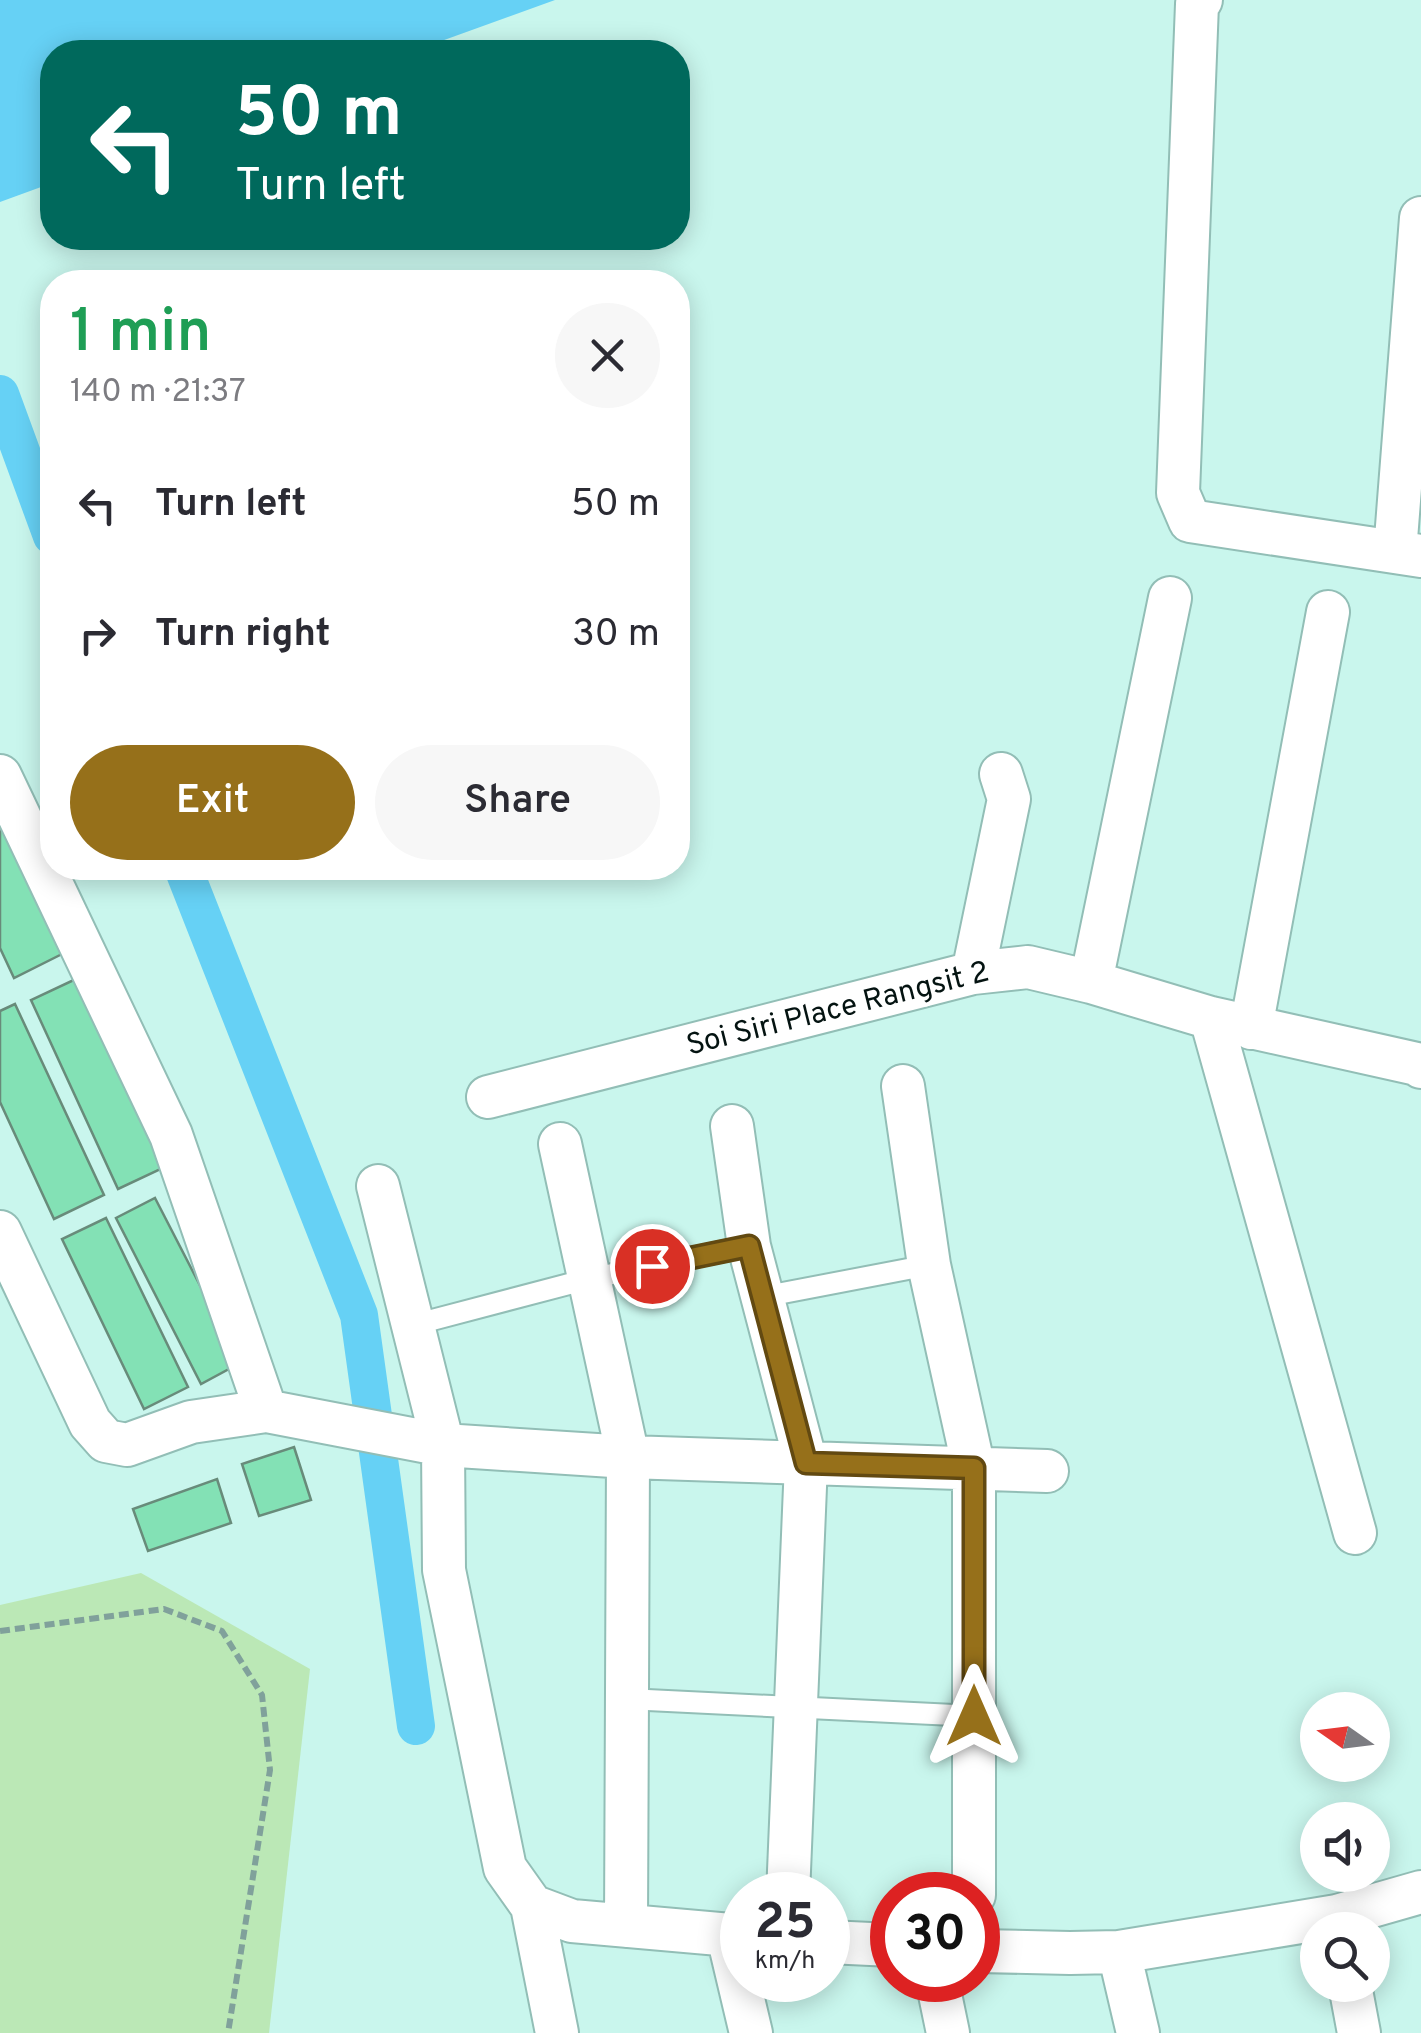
<!DOCTYPE html>
<html lang="en">
<head>
<meta charset="utf-8">
<style>
  body { margin:0; font-family:Overpass,sans-serif; background:#f7f7f7; color:#2b2b33; height:100vh; display:flex; flex-direction:column; font-size:38px; white-space:nowrap }
  * { box-sizing:border-box; margin:0 }
  p { font-size:32px; color:#7c7c81 }
  .icon { flex:none; width:55px; height:55px; fill:none; stroke:currentColor; stroke-width:2; stroke-linecap:round; stroke-linejoin:round }
  .map { position:relative; flex:1; overflow:hidden }
  .drawer { position:absolute; left:40px; top:270px; width:650px; height:610px; display:flex; flex-direction:column; background:#fff; border-radius:40px; box-shadow:0 5px 25px #0003 }
  .drawer>* { flex:none }
  .guide { position:absolute; left:40px; top:40px; width:650px; height:210px; border-radius:40px; box-shadow:0 5px 25px #0003; background:#00695c; color:#fff; overflow:hidden }
  .needle { width:65px; rotate:284deg }
  .tools { position:absolute; left:1300px; top:1692px; display:grid; gap:20px }
  .tools a { display:grid; place-items:center; width:90px; height:90px; border-radius:50%; background:#fff; box-shadow:0 5px 25px #0003; font-size:50px }
  .speed { position:absolute; left:720px; top:1872px; display:flex; gap:20px; font-size:50px; font-weight:700; text-align:center }
  .speed>* { display:grid; place-content:center; width:130px; height:130px; border-radius:50%; background:#fff; box-shadow:0 5px 25px #0003; line-height:1 }
  .speed small { font-size:25px; font-weight:400 }
  .speed .limit { border:15px solid #d22; background:#fff; color:#111 }
  .pin { position:absolute; display:grid; place-items:center; width:85px; height:85px; color:#fff; margin:-42px; border:5px solid #fff; border-radius:50%; box-shadow:0 2px 10px #0007 }
  .me { position:absolute; width:110px; margin:-55px; rotate:0deg; stroke-linejoin:round; filter:drop-shadow(0 0 8px #0008) }
  .turn { display:flex; align-items:center; gap:35px; height:210px; padding:0 30px; font-size:45px }
  .turn .icon { width:130px; height:130px; stroke-width:2.5 }
  .turn b { display:block; font-size:70px; line-height:85px }
  .round { display:grid; place-items:center; flex:none; width:105px; height:105px; border-radius:52px; background:#f7f7f7 }
  .head { display:flex; align-items:center; justify-content:space-between; height:170px; padding:0 30px }
  h1 { font-size:60px; font-weight:600; line-height:75px; color:#1e9e55 }
  .cta { display:flex; gap:20px; margin-top:auto; padding:20px 30px }
  .cta a { flex:1; height:115px; border-radius:60px; background:#96701a; color:#fff; font-size:40px; font-weight:600; line-height:115px; text-align:center }
  .cta a+a { background:#f7f7f7; color:#2b2b33 }
  ul { padding:0; list-style:none }
  li { display:flex; align-items:center; gap:30px; height:130px; padding:0 30px }
  li div { flex:1 }
  li b { display:block; font-size:38px }
  li em { font-style:normal }
  .map>svg:first-child { display:block }
  .green { fill:#bbe8b6 }
  .water { fill:#66d1f5 }
  .lines { fill:none; stroke-linecap:round; stroke-linejoin:round }
  .canal { stroke:#66d1f5; stroke-width:38 }
  .building { fill:#83e1b5; stroke:#688b7a; stroke-width:2.5 }
  .lane-casing { stroke:#92beb6; stroke-width:24 }
  .street-casing { stroke:#92beb6; stroke-width:46 }
  .path { stroke:#80a19b; stroke-width:6; stroke-dasharray:10 5; stroke-linecap:butt }
  .lane { stroke:#fff; stroke-width:20 }
  .street { stroke:#fff; stroke-width:42 }
  .route-casing { stroke:#624911; stroke-width:25 }
  .route { stroke:#96701a; stroke-width:18 }
  .labels { text-anchor:middle; dominant-baseline:central; stroke-width:8; stroke-linejoin:round; paint-order:stroke }
  .street-label { font-size:30px; fill:#041311; stroke:#fff }
</style>
</head>
<body>
<div class="map">
<svg width="1421" height="2033" viewBox="0 0 1421 2033">
  <rect width="100%" height="100%" fill="#c9f6ed"/>
  <path class="green" d="M 141,1573 L 310,1669 L 269,2033 L 0,2033 L 0,1605 Z"/>
  <path class="water" d="M 0,0 L 555,0 L 411,52 L 52,52 L 52,183 L 0,202 Z"/>
  <g class="lines">
    <path class="canal" d="M 0,394 L 52,536
      M 183,868 L 359,1315 L 416,1726"/>
  </g>
  <path class="building" d="M 0,823 L 62,954 L 14,978 L 0,948 Z
    M 78,978 L 165,1167 L 118,1189 L 31,1000 Z
    M 15,1004 L 104,1195 L 54,1219 L 0,1102 L 0,1011 Z
    M 155,1198 L 240,1363 L 201,1384 L 116,1218 Z
    M 106,1218 L 188,1387 L 144,1409 L 62,1239 Z
    M 294,1447 L 311,1500 L 259,1516 L 242,1464 Z
    M 217,1479 L 231,1523 L 148,1551 L 133,1509 Z"/>
  <g class="lines">
    <g class="lane-casing">
      <path id="lane" d="M 762,1297 L 929,1265
        M 413,1325 L 588,1279 L 749,1246
        M 627,1699 L 974,1716"/>
    </g>
    <g class="street-casing">
      <path id="street" d="M 1201,0 L 1197,4 L 1178,493 L 1190,521 L 1421,556
        M 1395,552 L 1421,218
        M 0,776 L 171,1135 L 266,1411
        M 973,973 L 1009,799 L 1001,774
        M 1091,982 L 1170,598
        M 1211,1018 L 1355,1533
        M 1251,1028 L 1328,612
        M 903,1086 L 929,1265 L 974,1469 L 974,1895
        M 488,1097 L 973,973 L 1028,967 L 1091,982 L 1211,1018 L 1417,1064 L 1421,1067
        M 732,1126 L 749,1246 L 806,1463 L 788,1895
        M 560,1144 L 628,1457 L 626,1926
        M 378,1186 L 443,1445 L 628,1457 L 1047,1471
        M 0,1232 L 90,1423 L 106,1441 L 127,1445 L 191,1422 L 266,1411 L 443,1445 L 444,1570 L 505,1868 L 532,1906 L 572,1921 L 742,1936
        M 532,1906 L 557,2033
        M 728,1936 L 751,2033
        M 828,1942 L 892,1945
        M 978,1951 L 1070,1953 L 1119,1952 L 1337,1916 L 1421,1892
        M 1119,1952 L 1138,2033
        M 937,1980 L 948,2033
        M 1350,1985 L 1359,2033"/>
    </g>
    <path class="path" d="M 0,1631 L 164,1609 L 222,1631 L 262,1695 L 270,1770 L 228,2033"/>
    <use href="#lane" class="lane"/>
    <use href="#street" class="street"/>
  </g>
  <g class="lines">
    <g class="route-casing">
      <path id="route" d="M 652,1266 L 749,1246 L 806,1463 L 974,1468 L 974,1716"/>
    </g>
    <use href="#route" class="route"/>
  </g>
  <g class="labels">
    <g class="street-label">
      <text transform="translate(838 1010) rotate(-14)">Soi Siri Place Rangsit 2</text>
    </g>
  </g>
</svg>
<div class="tools">
<a><svg class="needle" viewBox="-14 -14 28 28"><path d="M0-13l5 13h-10z" fill="#e53935"/><path d="M0 13l5-13h-10z" fill="#7c7c81"/></svg></a>
<a><svg class="icon" aria-label="sound" viewBox="0 0 24 24"><path d="M4 9h4l5-4v14l-5-4H4zM17 9q2 3 0 6"/></svg></a>
<a><svg class="icon" aria-label="search" viewBox="0 0 24 24"><circle cx="10" cy="10" r="6"/><path d="M15 15l6 6"/></svg></a>
</div>
<div class="speed"><div>25<small>km/h</small></div><div class="limit">30</div></div>
<div class="pin" style="left:652px;top:1266px;background:#d93025"><svg class="icon" aria-label="arrive" viewBox="0 0 24 24"><path d="M6 21V4h12l-3 4 3 4H6"/></svg></div>
<svg class="me" style="left:974px;top:1716px" viewBox="-20 -20 40 40"><path d="M0-17L14 15 0 8-14 15z" fill="#96701a" stroke="#fff" stroke-width="4"/></svg>
<div class="guide">
<div class="turn"><svg class="icon" aria-label="left" viewBox="0 0 24 24"><path d="M17 20v-9H6M10 6l-5 5 5 5"/></svg><div><b>50 m</b>Turn left</div></div>
</div>
<section class="drawer">
<div class="head"><div><h1>1 min</h1><p>140 m · 21:37</p></div><a class="round"><svg class="icon" aria-label="close" viewBox="0 0 24 24"><path d="M6 6l12 12M18 6L6 18"/></svg></a></div>
<ul>
<li><svg class="icon" aria-label="left" viewBox="0 0 24 24"><path d="M17 20v-9H6M10 6l-5 5 5 5"/></svg><div><b>Turn left</b></div><em>50 m</em></li>
<li><svg class="icon" aria-label="right" viewBox="0 0 24 24"><path d="M7 20v-9h11M14 6l5 5-5 5"/></svg><div><b>Turn right</b></div><em>30 m</em></li>
</ul>
<div class="cta"><a>Exit</a><a>Share</a></div>
</section>
</div>
</body>
</html>
